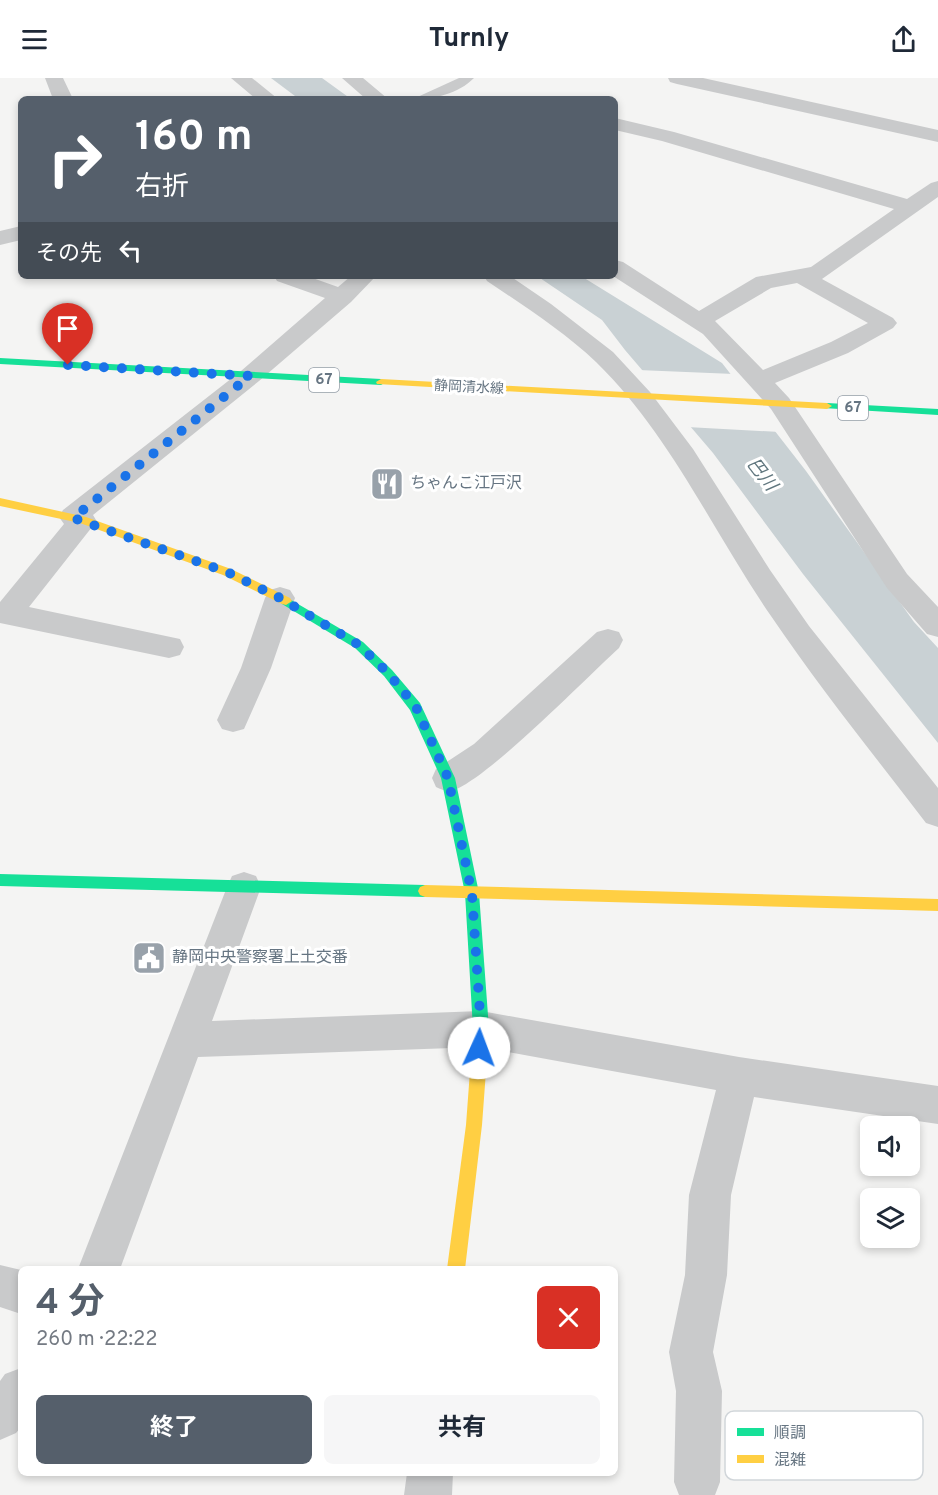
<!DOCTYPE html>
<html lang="ja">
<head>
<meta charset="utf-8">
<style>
  body { margin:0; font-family:Overpass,"Noto Sans JP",sans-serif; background:#f6f6f7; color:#1f2937; height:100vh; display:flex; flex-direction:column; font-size:22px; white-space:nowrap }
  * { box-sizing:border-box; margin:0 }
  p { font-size:20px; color:#747a83 }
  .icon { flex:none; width:33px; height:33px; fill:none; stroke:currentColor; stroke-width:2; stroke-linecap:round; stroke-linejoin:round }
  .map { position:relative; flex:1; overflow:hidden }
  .details { position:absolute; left:18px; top:1188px; width:600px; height:210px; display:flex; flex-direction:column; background:#fff; border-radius:9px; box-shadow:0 3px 9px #0003 }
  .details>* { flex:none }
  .hud { position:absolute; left:18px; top:18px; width:600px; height:183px; border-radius:9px; box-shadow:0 3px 9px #0003; background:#555f6b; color:#fff; overflow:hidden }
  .buttons { position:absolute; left:860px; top:1038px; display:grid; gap:12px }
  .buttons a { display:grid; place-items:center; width:60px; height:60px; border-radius:9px; background:#fff; box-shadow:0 3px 9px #0003; font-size:30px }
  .pin { position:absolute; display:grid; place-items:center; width:51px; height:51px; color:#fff; margin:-62px -26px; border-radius:50% 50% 50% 0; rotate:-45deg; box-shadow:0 0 6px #0007 }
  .pin .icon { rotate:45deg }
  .me { position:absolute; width:66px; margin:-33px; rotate:2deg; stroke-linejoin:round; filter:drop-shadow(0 0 4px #0008) }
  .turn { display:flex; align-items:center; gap:21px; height:126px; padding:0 18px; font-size:27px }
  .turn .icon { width:78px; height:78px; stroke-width:2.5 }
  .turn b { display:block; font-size:42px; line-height:51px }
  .then { display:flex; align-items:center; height:57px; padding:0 18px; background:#0003; gap:12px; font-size:22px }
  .round { display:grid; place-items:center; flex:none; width:63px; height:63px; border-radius:9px; background:#f6f6f7 }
  .summary { display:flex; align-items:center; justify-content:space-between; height:102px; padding:0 18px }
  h1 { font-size:36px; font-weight:700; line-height:45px; color:#555f6b }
  .action { display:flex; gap:12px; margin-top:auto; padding:12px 18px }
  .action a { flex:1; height:69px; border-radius:9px; background:#555f6b; color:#fff; font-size:24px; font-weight:700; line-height:69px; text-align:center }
  .action a+a { background:#f6f6f7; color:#1f2937 }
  header { display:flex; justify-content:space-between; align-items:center; height:78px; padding:0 18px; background:#fff; font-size:27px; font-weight:700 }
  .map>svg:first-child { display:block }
  .water { fill:#c9d1d4 }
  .pier { fill:#f4f4f3 }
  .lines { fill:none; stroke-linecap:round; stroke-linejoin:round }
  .lane { fill:#c9cacb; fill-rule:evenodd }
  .street { fill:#c9cacb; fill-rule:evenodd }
  .fast { fill:#16e098; fill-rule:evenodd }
  .slow { fill:#ffcf43; fill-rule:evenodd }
  .route { stroke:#1a73e8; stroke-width:10; stroke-dasharray:0 18 }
  .labels { text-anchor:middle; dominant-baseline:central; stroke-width:6; stroke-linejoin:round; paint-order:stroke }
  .far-street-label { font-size:14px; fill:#667582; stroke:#fff }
  .shield { fill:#fff; stroke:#949ea8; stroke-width:1.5 }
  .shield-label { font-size:15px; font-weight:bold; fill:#667582 }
  .poi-label { font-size:16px; fill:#667582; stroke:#fff; text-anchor:start }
  .water-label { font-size:18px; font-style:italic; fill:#61777f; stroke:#fff }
  .key { fill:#fff; stroke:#d1d6da; stroke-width:1.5 }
  .key-label { font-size:16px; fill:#667582 }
</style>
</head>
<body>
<header><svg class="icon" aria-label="menu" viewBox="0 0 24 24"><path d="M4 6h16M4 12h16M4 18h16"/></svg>Turnly<svg class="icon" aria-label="share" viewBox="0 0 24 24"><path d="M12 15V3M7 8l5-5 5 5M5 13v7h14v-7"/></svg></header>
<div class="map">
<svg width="938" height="1417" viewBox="0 0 938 1417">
  <rect width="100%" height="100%" fill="#f4f4f3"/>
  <path class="water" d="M 271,0 L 322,0 L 351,21 L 299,21 Z
    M 537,198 L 581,198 L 722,285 L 806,393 L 914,544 L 938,570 L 938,665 L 803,496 L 713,375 L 625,272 L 602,242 Z"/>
  <path class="pier" d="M 638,292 L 734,296 L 780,354 L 687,349 Z"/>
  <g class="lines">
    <path class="lane" d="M 459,0 L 474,0 C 458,16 434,21 413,21 Z"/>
    <path class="street" d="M 45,0 L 63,0 L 73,21 L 53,21 Z
      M 231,0 L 252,0 L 278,21 L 256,21 Z
      M 342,0 L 363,0 L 388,21 L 366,21 Z
      M 668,0 L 703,0 L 938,52 L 938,64 L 677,6 L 670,4 Z
      M 615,40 L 674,54 L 907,121 L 931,105 L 938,103 L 938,119 L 822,201 L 893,240 L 897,245 L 893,250 L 848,275 L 775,305 L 789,320 L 907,496 L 938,529 L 938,559 L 927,556 L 887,510 L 771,331 L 703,256 L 613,198 L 615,182 L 623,184 L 699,233 L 756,199 L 811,189 L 894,131 L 662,63 L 615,52 ZM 797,205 L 868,245 L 831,264 L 763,292 L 715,243 L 771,210 Z
      M 21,148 L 21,162 L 0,167 L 0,153 Z
      M 274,198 L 307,198 L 338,209 L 351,198 L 376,198 L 351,224 L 259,303 L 93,437 L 96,442 L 92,449 L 29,529 L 180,561 L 184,569 L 180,577 L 169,580 L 0,545 L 0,524 L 64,446 L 59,439 L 63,432 L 241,293 L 325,220 L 277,203 Z
      M 484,198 L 510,198 L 551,226 L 613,274 L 650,314 L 693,371 L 770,492 L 809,548 L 938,710 L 938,749 L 926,745 C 874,677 819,609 771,538 C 713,454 670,356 596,284 C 563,253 524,228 487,203 Z
      M 280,509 L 290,512 L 295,520 L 271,590 L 244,651 L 233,654 L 222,651 L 217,642 L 241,590 L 265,520 L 270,512 Z
      M 608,551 L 619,554 L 623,562 L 619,570 C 590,596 480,709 450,713 C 445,713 440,711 436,709 L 432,700 L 436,691 L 474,666 L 597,554 Z
      M 244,794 L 256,798 L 261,809 L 212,943 L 481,933 L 739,979 L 938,1008 L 938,1046 L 754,1019 L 731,1117 L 727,1197 L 713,1274 L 722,1313 L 720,1404 L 715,1417 L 679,1417 L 674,1404 L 676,1313 L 669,1274 L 685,1197 L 689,1117 L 716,1012 L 481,969 L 198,979 L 120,1191 L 78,1191 L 227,809 L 232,798 Z
      M 0,1187 L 21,1192 L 21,1236 L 0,1229 Z
      M 21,1290 L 21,1349 L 16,1355 L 0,1362 L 0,1303 L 5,1296 Z
      M 407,1395 L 453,1395 L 452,1417 L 404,1417 Z"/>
    <path class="fast" d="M 0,280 L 381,301 L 386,304 L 381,307 L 0,286 Z
      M 827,325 L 938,331 L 938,337 L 823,330 L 822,328 Z
      M 286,519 L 363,564 L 392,592 L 420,625 L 455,700 L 479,815 L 489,951 L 486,993 L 484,998 L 478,1001 L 472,998 L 470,993 L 473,951 L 465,815 L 441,700 L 410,632 L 384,598 L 355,570 L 282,526 L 280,523 Z
      M 0,796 L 425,807 L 430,809 L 432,813 L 430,817 L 425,819 L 0,808 Z"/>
    <path class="slow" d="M 381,301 L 827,325 L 832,328 L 827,331 L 377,306 L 376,304 Z
      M 0,420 L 86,439 L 231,491 L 290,520 L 292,523 L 286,527 L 282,526 L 223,497 L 80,445 L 0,428 Z
      M 425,807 L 938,821 L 938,833 L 425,819 L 420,817 L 418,813 L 420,809 Z
      M 478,985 L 484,988 L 486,993 L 482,1047 L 465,1191 L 447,1191 L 466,1047 L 470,993 L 472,988 Z"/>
  </g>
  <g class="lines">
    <path class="route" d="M 68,287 L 250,298 L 73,440 L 227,494 L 280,520 L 359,567 L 388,595 L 416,629 L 448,700 L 472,816 L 481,951 L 479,970"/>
  </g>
  <defs>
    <g id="restaurant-square" transform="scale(1.725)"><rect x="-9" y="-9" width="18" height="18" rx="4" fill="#98a1aa" stroke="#fff"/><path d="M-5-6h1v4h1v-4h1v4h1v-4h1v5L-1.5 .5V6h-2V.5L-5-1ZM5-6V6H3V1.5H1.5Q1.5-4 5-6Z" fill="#fff"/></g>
    <g id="civic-square" transform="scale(1.725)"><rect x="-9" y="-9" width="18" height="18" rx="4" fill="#98a1aa" stroke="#fff"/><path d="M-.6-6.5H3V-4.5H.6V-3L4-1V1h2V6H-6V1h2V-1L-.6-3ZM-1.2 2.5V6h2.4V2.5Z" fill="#fff"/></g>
  </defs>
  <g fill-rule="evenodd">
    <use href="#restaurant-square" x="387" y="406"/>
    <use href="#civic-square" x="149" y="880"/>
  </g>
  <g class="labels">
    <g class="far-street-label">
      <text transform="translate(469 310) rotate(3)">静岡清水線</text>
    </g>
    <g class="shield">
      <rect x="309" y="290" width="30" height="24" rx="4.5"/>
      <rect x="838" y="318" width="30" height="24" rx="4.5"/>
    </g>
    <g class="shield-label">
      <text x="324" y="302">67</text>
      <text x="853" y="330">67</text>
    </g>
    <g class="poi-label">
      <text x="410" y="406">ちゃんこ江戸沢</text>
      <text x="172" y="880">静岡中央警察署上土交番</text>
    </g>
    <g class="water-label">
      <text transform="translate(761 397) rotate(52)">巴川</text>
    </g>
  </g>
  <rect x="725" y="1333" width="198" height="69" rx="9" class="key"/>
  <rect x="737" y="1350" width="27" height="8" fill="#16e098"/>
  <rect x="737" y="1377" width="27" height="8" fill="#ffcf43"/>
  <g class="key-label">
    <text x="774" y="1360">順調</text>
    <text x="774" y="1387">混雑</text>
  </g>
</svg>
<div class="buttons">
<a><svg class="icon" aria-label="sound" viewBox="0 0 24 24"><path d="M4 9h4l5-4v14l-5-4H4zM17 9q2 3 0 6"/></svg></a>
<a><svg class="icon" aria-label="layers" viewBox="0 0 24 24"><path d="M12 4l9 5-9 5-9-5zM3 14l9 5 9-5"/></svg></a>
</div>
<div class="pin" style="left:68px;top:287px;background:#d93025"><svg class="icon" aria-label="arrive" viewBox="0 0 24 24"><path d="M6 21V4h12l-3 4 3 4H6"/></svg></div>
<svg class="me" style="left:479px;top:970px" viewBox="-20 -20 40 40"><circle r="19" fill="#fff"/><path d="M0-13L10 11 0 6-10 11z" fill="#1a73e8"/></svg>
<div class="hud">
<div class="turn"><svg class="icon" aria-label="right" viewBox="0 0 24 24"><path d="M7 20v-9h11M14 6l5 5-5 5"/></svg><div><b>160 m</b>右折</div></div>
<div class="then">その先<svg class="icon" aria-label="left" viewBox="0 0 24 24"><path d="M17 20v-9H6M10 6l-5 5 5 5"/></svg></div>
</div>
<section class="details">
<div class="summary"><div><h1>4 分</h1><p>260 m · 22:22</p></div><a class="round" style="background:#d93025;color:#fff"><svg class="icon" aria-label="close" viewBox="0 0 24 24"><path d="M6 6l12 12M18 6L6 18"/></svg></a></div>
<div class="action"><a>終了</a><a>共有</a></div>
</section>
</div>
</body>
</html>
